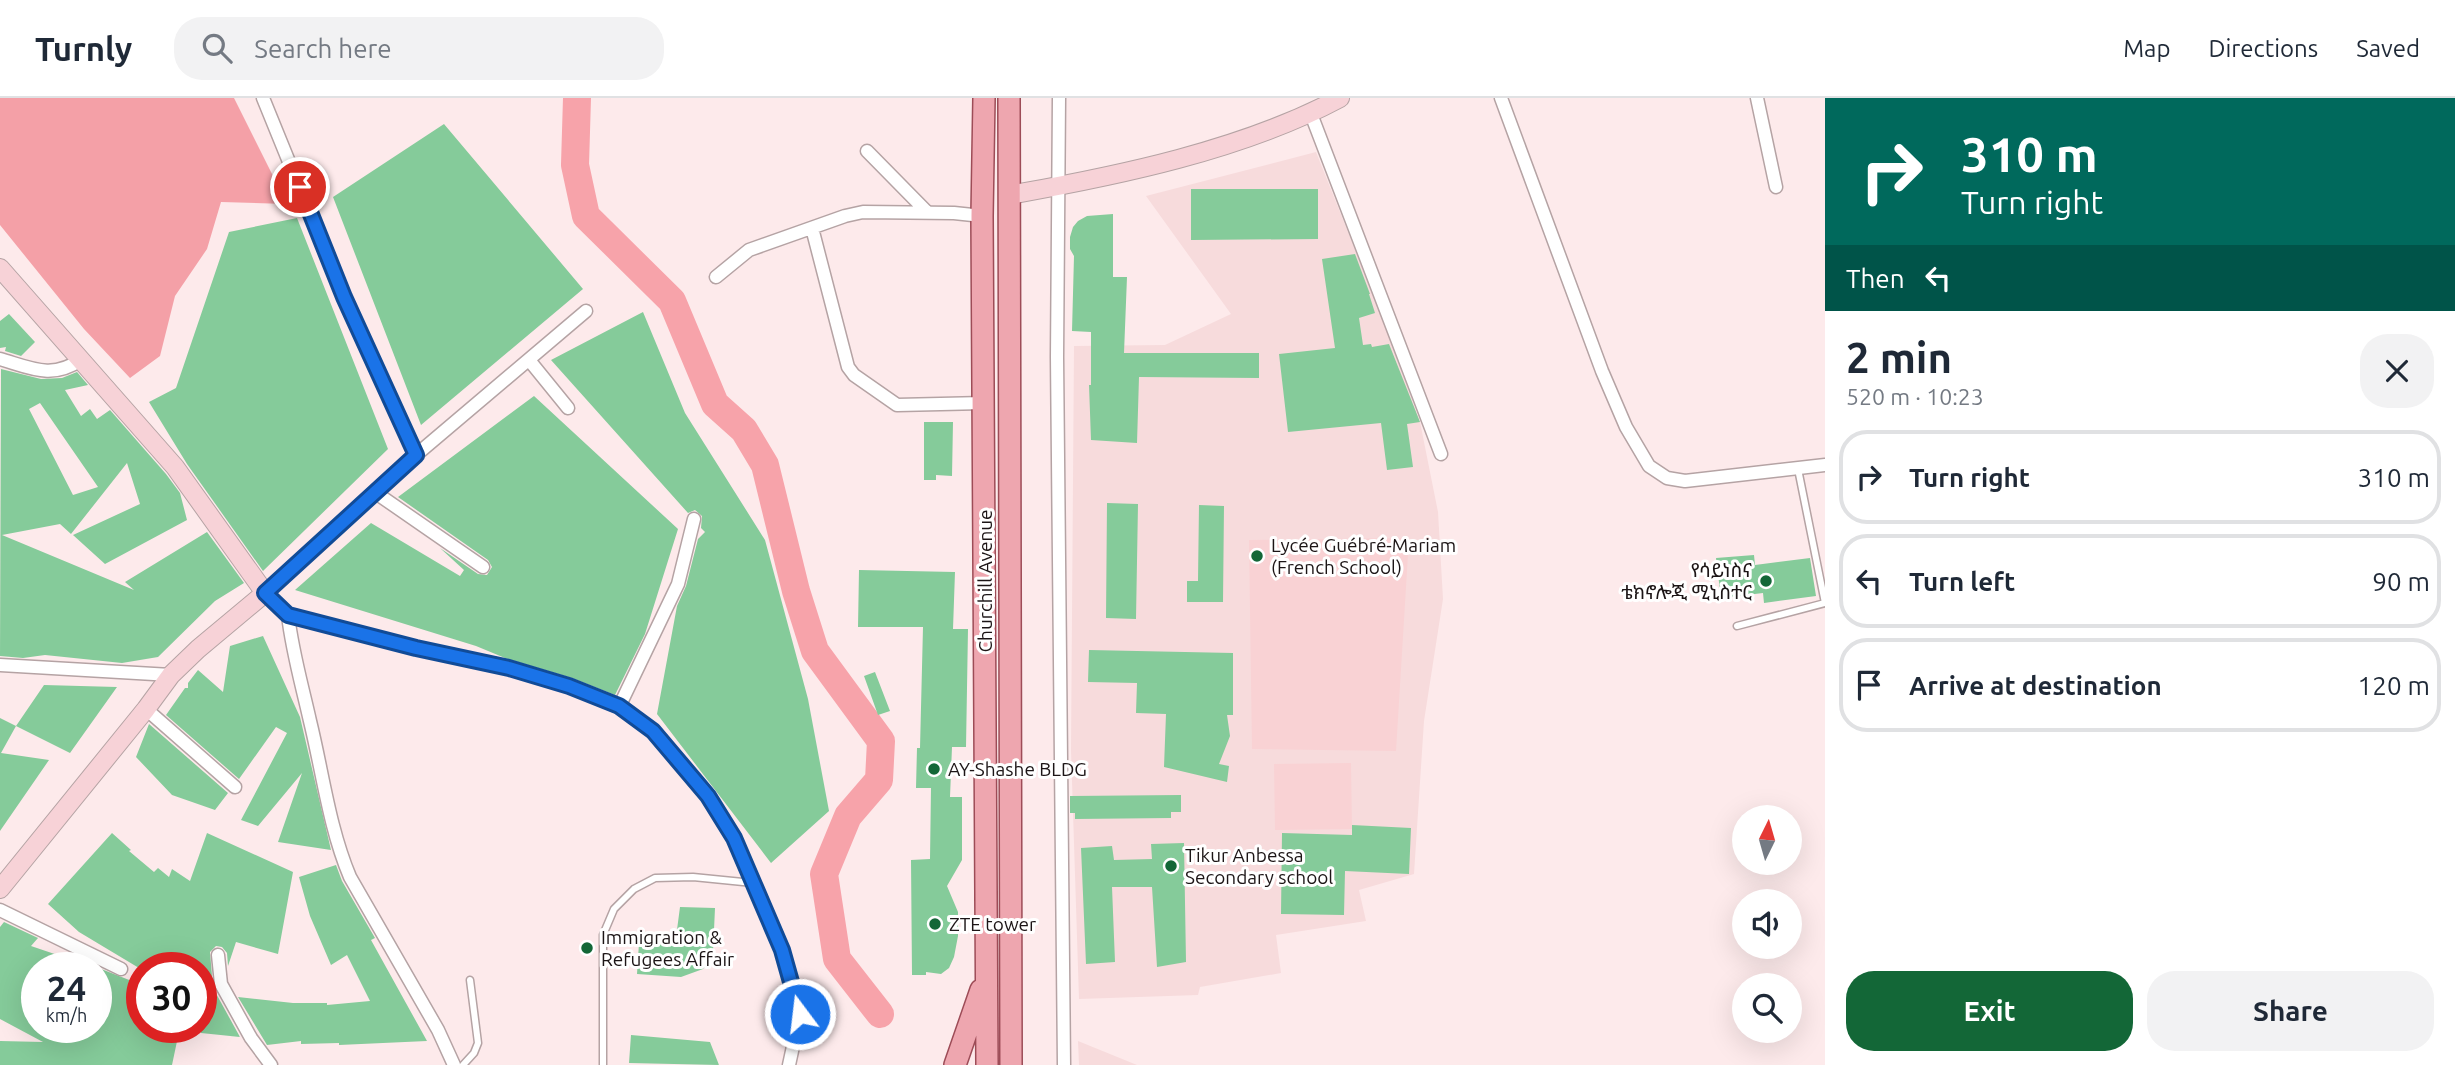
<!DOCTYPE html>
<html lang="en">
<head>
<meta charset="utf-8">
<style>
  body { margin:0; font-family:Ubuntu,"Noto Sans Ethiopic",sans-serif; background:#f2f2f3; color:#1f2937; height:100vh; display:flex; flex-direction:column; font-size:26px; white-space:nowrap }
  * { box-sizing:border-box; margin:0 }
  p { font-size:23px; color:#747a83 }
  .icon { flex:none; width:38px; height:38px; fill:none; stroke:currentColor; stroke-width:2; stroke-linecap:round; stroke-linejoin:round }
  .map { position:relative; flex:1; overflow:hidden }
  .drawer { display:flex; flex-direction:column; background:#fff; width:630px }
  .drawer>* { flex:none }
  .banner { background:#00695c; color:#fff; overflow:hidden }
  .needle { width:46px; rotate:5deg }
  .controls { position:absolute; left:1732px; top:707px; display:grid; gap:14px }
  .controls a { display:grid; place-items:center; width:70px; height:70px; border-radius:50%; background:#fff; box-shadow:0 7px 28px #0002; font-size:35px }
  .speed { position:absolute; left:21px; top:854px; display:flex; gap:14px; font-size:35px; font-weight:700; text-align:center }
  .speed>* { display:grid; place-content:center; width:91px; height:91px; border-radius:50%; background:#fff; box-shadow:0 7px 28px #0002; line-height:1 }
  .speed small { font-size:18px; font-weight:400 }
  .speed .limit { border:10px solid #d22; background:#fff; color:#111 }
  .pin { position:absolute; display:grid; place-items:center; width:60px; height:60px; color:#fff; margin:-30px; border:4px solid #fff; border-radius:50%; box-shadow:0 2px 7px #0007 }
  .me { position:absolute; width:77px; margin:-38px; rotate:345deg; stroke-linejoin:round; filter:drop-shadow(0 0 5px #0008) }
  .turn { display:flex; align-items:center; gap:24px; height:147px; padding:0 21px; font-size:32px }
  .turn .icon { width:91px; height:91px; stroke-width:2.5 }
  .turn b { display:block; font-size:49px; line-height:60px }
  .then { display:flex; align-items:center; height:66px; padding:0 21px; background:#0003; gap:14px; font-size:26px }
  .round { display:grid; place-items:center; flex:none; width:74px; height:74px; border-radius:28px; background:#f2f2f3 }
  .headline { display:flex; align-items:center; justify-content:space-between; height:119px; padding:0 21px }
  h1 { font-size:42px; font-weight:700; line-height:52px }
  .button { display:flex; gap:14px; margin-top:auto; padding:14px 21px }
  .button a { flex:1; height:80px; border-radius:28px; background:#136737; color:#fff; font-size:28px; font-weight:700; line-height:80px; text-align:center }
  .button a+a { background:#f2f2f3; color:#1f2937 }
  ul { padding:0; list-style:none }
  li { display:flex; align-items:center; gap:21px; height:94px; margin:0 14px 10px; padding:0 7px; border:4px solid #e0e1e3; border-radius:28px }
  li div { flex:1 }
  li b { display:block; font-size:26px }
  li em { font-style:normal }
  header { display:flex; align-items:center; gap:42px; box-sizing:border-box; height:98px; padding:0 35px; background:#fff; border-bottom:2px solid #e0e1e3 }
  header strong { font-size:33px }
  nav { display:flex; gap:38px; margin-inline-start:auto; font-size:24px }
  .search { width:490px; height:63px; background:#f2f2f3; display:flex; align-items:center; gap:18px; box-sizing:border-box; padding:0 24px; border-radius:28px; color:#747a83; font-size:26px }
  main { display:flex; flex:1; min-height:0 }
  .map>svg:first-child { display:block }
  .built { fill:#f7dbdc }
  .green { fill:#f9d2d4 }
  .forest { fill:#f4a0a7 }
  .lines { fill:none; stroke-linecap:round; stroke-linejoin:round }
  .river { stroke:#f7a3aa; stroke-width:28 }
  .building { fill:#85cb9a; fill-rule:evenodd }
  .lane-casing { stroke:#b5a3a4; stroke-width:9 }
  .street-casing { stroke:#b5a3a4; stroke-width:15 }
  .secondary-casing { stroke:#b5a3a4; stroke-width:20 }
  .primary-casing { stroke:#9d4c57; stroke-width:24 }
  .lane { stroke:#fff; stroke-width:6 }
  .street { stroke:#fff; stroke-width:12 }
  .secondary { stroke:#f7d2d7; stroke-width:18 }
  .primary { stroke:#eea6af; stroke-width:21 }
  .route-casing { stroke:#114b97; stroke-width:18 }
  .route { stroke:#1a73e8; stroke-width:12 }
  .poi-dot { fill:#136737; stroke:#fff; stroke-width:2.5 }
  .labels { text-anchor:middle; dominant-baseline:central; stroke-width:6; stroke-linejoin:round; paint-order:stroke }
  .poi-label { font-size:19px; fill:#1c1516; stroke:#fff; text-anchor:start }
  .street-label { font-size:19px; fill:#1c1516; stroke:#fff }
</style>
</head>
<body>
<header>
<strong>Turnly</strong>
<div class="search"><svg class="icon" aria-label="search" viewBox="0 0 24 24"><circle cx="10" cy="10" r="6"/><path d="M15 15l6 6"/></svg>Search here</div>
<nav><a>Map</a><a>Directions</a><a>Saved</a></nav>
</header>
<main>
<div class="map">
<svg width="1825" height="967" viewBox="0 0 1825 967">
  <rect width="100%" height="100%" fill="#fdeaeb"/>
  <path class="built" d="M 1316,54 L 1386,229 L 1420,324 L 1438,414 L 1443,501 L 1424,623 L 1414,776 L 1359,792 L 1366,823 L 1276,837 L 1281,875 L 1200,889 L 1198,897 L 1079,901 L 1071,652 L 1074,248 L 1165,247 L 1231,216 L 1146,98 Z
    M 1078,943 L 1137,967 L 1079,967 Z"/>
  <path class="green" d="M 1409,440 L 1396,653 L 1252,651 L 1249,442 Z
    M 1351,665 L 1352,731 L 1275,732 L 1274,666 Z"/>
  <path class="forest" d="M 0,0 L 234,0 L 287,106 L 221,104 L 207,151 L 175,198 L 160,258 L 130,280 L 84,231 L 0,127 Z"/>
  <g class="lines">
    <path class="river" d="M 577,0 L 575,67 L 586,118 L 672,203 L 715,306 L 744,332 L 765,367 L 796,493 L 815,553 L 881,643 L 879,682 L 848,718 L 824,776 L 837,861 L 880,916"/>
  </g>
  <path class="building" d="M 444,26 L 583,191 L 421,327 L 333,99 Z
    M 1191,91 L 1318,91 L 1318,141 L 1191,142 Z
    M 1113,116 L 1113,179 L 1127,179 L 1124,255 L 1259,255 L 1259,280 L 1139,279 L 1137,345 L 1091,342 L 1089,287 L 1091,287 L 1091,234 L 1072,233 L 1074,158 L 1070,151 L 1070,139 L 1073,129 L 1078,123 L 1087,118 Z
    M 297,120 L 388,351 L 263,473 L 187,366 L 149,304 L 176,290 L 229,134 Z
    M 1355,156 L 1370,196 L 1369,196 L 1375,215 L 1359,220 L 1363,247 L 1371,246 L 1372,249 L 1389,246 L 1420,324 L 1407,326 L 1413,369 L 1387,372 L 1381,325 L 1288,334 L 1279,256 L 1335,250 L 1322,161 Z
    M 643,214 L 685,315 L 765,442 L 808,601 L 829,713 L 771,765 L 657,616 L 677,508 L 686,488 L 698,441 L 705,434 L 701,430 L 702,418 L 695,412 L 688,415 L 551,262 Z
    M 9,216 L 35,244 L 21,258 L 5,253 L 6,249 L 0,250 L 0,223 Z
    M 1,271 L 41,281 L 62,280 L 77,274 L 88,287 L 65,292 L 81,318 L 90,311 L 97,321 L 110,312 L 166,376 L 180,395 L 187,422 L 105,466 L 73,437 L 140,406 L 127,365 L 71,436 L 60,426 L 2,437 L 134,492 L 125,484 L 207,434 L 244,485 L 215,503 L 158,559 L 122,565 L 45,557 L 23,560 L 0,558 ZM 40,305 L 98,389 L 73,397 L 29,311 Z
    M 534,298 L 678,431 L 645,536 L 615,597 L 572,580 L 505,560 L 476,548 L 295,492 L 371,425 L 460,478 L 464,472 L 440,450 L 478,476 L 487,477 L 492,469 L 488,462 L 398,399 Z
    M 924,324 L 953,324 L 952,378 L 936,377 L 936,382 L 924,382 Z
    M 1107,405 L 1138,406 L 1136,521 L 1106,520 Z
    M 1199,407 L 1224,408 L 1223,504 L 1187,504 L 1187,483 L 1198,483 Z
    M 1754,457 L 1755,467 L 1810,460 L 1816,498 L 1764,505 L 1763,495 L 1721,500 L 1716,460 Z
    M 859,472 L 955,474 L 953,531 L 968,531 L 966,649 L 952,649 L 950,699 L 962,699 L 962,762 L 947,788 L 958,814 L 958,838 L 954,859 L 949,870 L 941,876 L 926,874 L 926,877 L 912,877 L 911,762 L 930,761 L 931,690 L 916,690 L 917,650 L 920,650 L 923,529 L 858,529 Z
    M 263,538 L 300,619 L 331,752 L 278,744 L 302,675 L 258,728 L 241,722 L 287,635 L 276,629 L 239,681 L 166,617 L 185,590 L 188,590 L 188,585 L 198,572 L 223,594 L 230,548 Z
    M 1089,552 L 1233,555 L 1233,617 L 1227,617 L 1230,638 L 1219,666 L 1229,668 L 1227,684 L 1164,669 L 1166,616 L 1136,615 L 1137,585 L 1088,584 Z
    M 875,574 L 890,613 L 878,617 L 864,578 Z
    M 44,587 L 117,589 L 70,655 L 16,628 Z
    M 0,620 L 16,628 L 1,655 L 49,662 L 0,733 Z
    M 149,626 L 228,695 L 215,712 L 172,697 L 136,659 Z
    M 1181,697 L 1181,714 L 1171,714 L 1171,720 L 1075,721 L 1075,715 L 1070,715 L 1070,698 Z
    M 1352,727 L 1411,730 L 1409,776 L 1345,773 L 1344,817 L 1281,816 L 1282,735 L 1352,737 Z
    M 112,735 L 131,752 L 129,753 L 154,774 L 158,770 L 169,779 L 172,771 L 190,783 L 207,735 L 293,774 L 278,856 L 236,844 L 228,868 L 227,855 L 222,849 L 216,848 L 210,854 L 213,890 L 240,939 L 201,935 L 201,870 L 139,870 L 79,834 L 48,806 Z
    M 1184,745 L 1186,864 L 1157,869 L 1152,789 L 1112,789 L 1115,864 L 1086,866 L 1081,750 L 1112,748 L 1114,762 L 1152,761 L 1151,746 Z
    M 336,767 L 342,783 L 375,840 L 371,842 L 427,943 L 339,947 L 339,945 L 301,946 L 301,943 L 267,947 L 238,899 L 293,905 L 327,905 L 327,907 L 370,903 L 347,857 L 331,867 L 310,818 L 299,779 Z
    M 680,809 L 715,810 L 713,854 L 709,864 L 703,871 L 681,879 L 637,876 L 639,845 L 675,847 Z
    M 4,824 L 38,840 L 31,848 L 87,867 L 87,870 L 37,870 L 37,929 L 96,929 L 96,923 L 107,903 L 96,901 L 96,869 L 142,887 L 142,929 L 180,929 L 172,967 L 0,967 L 0,943 L 43,944 L 0,921 L 0,829 Z
    M 631,937 L 710,944 L 719,967 L 629,965 Z"/>
  <g class="lines">
    <g class="lane-casing">
      <path id="lane" d="M 1798,371 L 1825,505
        M 1737,528 L 1825,505
        M 463,967 L 474,955 L 478,945 L 470,882
        M 603,967 L 603,837 L 614,811 L 634,791 L 655,780 L 693,779 L 753,785"/>
    </g>
    <g class="street-casing">
      <path id="street" d="M 263,0 L 344,199 L 416,357
        M 1059,0 L 1057,259 L 1064,967
        M 1501,0 L 1602,273 L 1626,329 L 1649,368 L 1667,380 L 1685,383 L 1825,367
        M 1757,0 L 1776,89
        M 1311,16 L 1441,356
        M 867,53 L 928,115
        M 812,130 L 848,269 L 854,277 L 897,307 L 984,305
        M 716,179 L 749,152 L 845,118 L 863,114 L 954,115 L 982,118
        M 586,213 L 416,357 L 265,495 L 288,517 L 416,550 L 509,570 L 569,588 L 619,609 L 653,633 L 708,698 L 734,740 L 782,852 L 800,916 L 789,967
        M 0,261 C 31,270 52,282 82,261
        M 529,262 L 568,310
        M 376,395 L 483,469
        M 288,517 C 292,553 302,587 310,623 C 323,676 329,729 350,779 L 438,932 L 454,967
        M 0,567 L 171,577
        M 619,609 L 678,486 L 694,421
        M 146,611 L 235,689
        M 0,812 L 121,871
        M 218,857 L 221,886 L 251,940 L 271,967"/>
    </g>
    <g class="secondary-casing">
      <path id="secondary" d="M 1009,97 C 1117,78 1243,52 1340,0
        M 0,170 L 175,369 L 265,495 L 198,551 L 171,577 L 146,611 L 0,791"/>
    </g>
    <g class="primary-casing">
      <path id="primary" d="M 984,0 L 982,118 L 987,967
        M 1009,0 L 1011,967
        M 955,967 L 981,892"/>
    </g>
    <use href="#lane" class="lane"/>
    <use href="#street" class="street"/>
    <use href="#secondary" class="secondary"/>
    <use href="#primary" class="primary"/>
  </g>
  <g class="lines">
    <g class="route-casing">
      <path id="route" d="M 300,89 L 344,199 L 416,357 L 265,495 L 288,517 L 416,550 L 509,570 L 569,588 L 619,608 L 653,633 L 708,698 L 734,740 L 782,852 L 800,916"/>
    </g>
    <use href="#route" class="route"/>
  </g>
  <g class="poi-dot">
    <circle cx="1257" cy="458" r="7"/>
    <circle cx="1766" cy="483" r="7"/>
    <circle cx="934" cy="671" r="7"/>
    <circle cx="1171" cy="768" r="7"/>
    <circle cx="935" cy="826" r="7"/>
    <circle cx="587" cy="850" r="7"/>
  </g>
  <g class="labels">
    <g class="poi-label">
      <text x="1271" y="447">Lycée Guébré-Mariam<tspan x="1271" dy="22">(French School)</tspan></text>
      <text x="1752" y="472" text-anchor="end">የሳይነስና<tspan x="1752" dy="22">ቴክኖሎጂ ሚኒስተር</tspan></text>
      <text x="948" y="671">AY-Shashe BLDG</text>
      <text x="1185" y="757">Tikur Anbessa<tspan x="1185" dy="22">Secondary school</tspan></text>
      <text x="949" y="826">ZTE tower</text>
      <text x="601" y="839">Immigration &amp;<tspan x="601" dy="22">Refugees Affair</tspan></text>
    </g>
    <g class="street-label">
      <text transform="translate(985 483) rotate(-90)">Churchill Avenue</text>
    </g>
  </g>
</svg>
<div class="controls">
<a><svg class="needle" viewBox="-14 -14 28 28"><path d="M0-13l5 13h-10z" fill="#e53935"/><path d="M0 13l5-13h-10z" fill="#747a83"/></svg></a>
<a><svg class="icon" aria-label="sound" viewBox="0 0 24 24"><path d="M4 9h4l5-4v14l-5-4H4zM17 9q2 3 0 6"/></svg></a>
<a><svg class="icon" aria-label="search" viewBox="0 0 24 24"><circle cx="10" cy="10" r="6"/><path d="M15 15l6 6"/></svg></a>
</div>
<div class="speed"><div>24<small>km/h</small></div><div class="limit">30</div></div>
<div class="pin" style="left:300px;top:89px;background:#d93025"><svg class="icon" aria-label="arrive" viewBox="0 0 24 24"><path d="M6 21V4h12l-3 4 3 4H6"/></svg></div>
<svg class="me" style="left:800px;top:916px" viewBox="-20 -20 40 40"><circle r="17" fill="#1a73e8" stroke="#fff" stroke-width="3"/><path d="M0-11L8 9 0 5-8 9z" fill="#fff"/></svg>
</div>
<section class="drawer">
<div class="banner">
<div class="turn"><svg class="icon" aria-label="right" viewBox="0 0 24 24"><path d="M7 20v-9h11M14 6l5 5-5 5"/></svg><div><b>310 m</b>Turn right</div></div>
<div class="then">Then<svg class="icon" aria-label="left" viewBox="0 0 24 24"><path d="M17 20v-9H6M10 6l-5 5 5 5"/></svg></div>
</div>
<div class="headline"><div><h1>2 min</h1><p>520 m · 10:23</p></div><a class="round"><svg class="icon" aria-label="close" viewBox="0 0 24 24"><path d="M6 6l12 12M18 6L6 18"/></svg></a></div>
<ul>
<li><svg class="icon" aria-label="right" viewBox="0 0 24 24"><path d="M7 20v-9h11M14 6l5 5-5 5"/></svg><div><b>Turn right</b></div><em>310 m</em></li>
<li><svg class="icon" aria-label="left" viewBox="0 0 24 24"><path d="M17 20v-9H6M10 6l-5 5 5 5"/></svg><div><b>Turn left</b></div><em>90 m</em></li>
<li><svg class="icon" aria-label="arrive" viewBox="0 0 24 24"><path d="M6 21V4h12l-3 4 3 4H6"/></svg><div><b>Arrive at destination</b></div><em>120 m</em></li>
</ul>
<div class="button"><a>Exit</a><a>Share</a></div>
</section>
</main>
</body>
</html>
